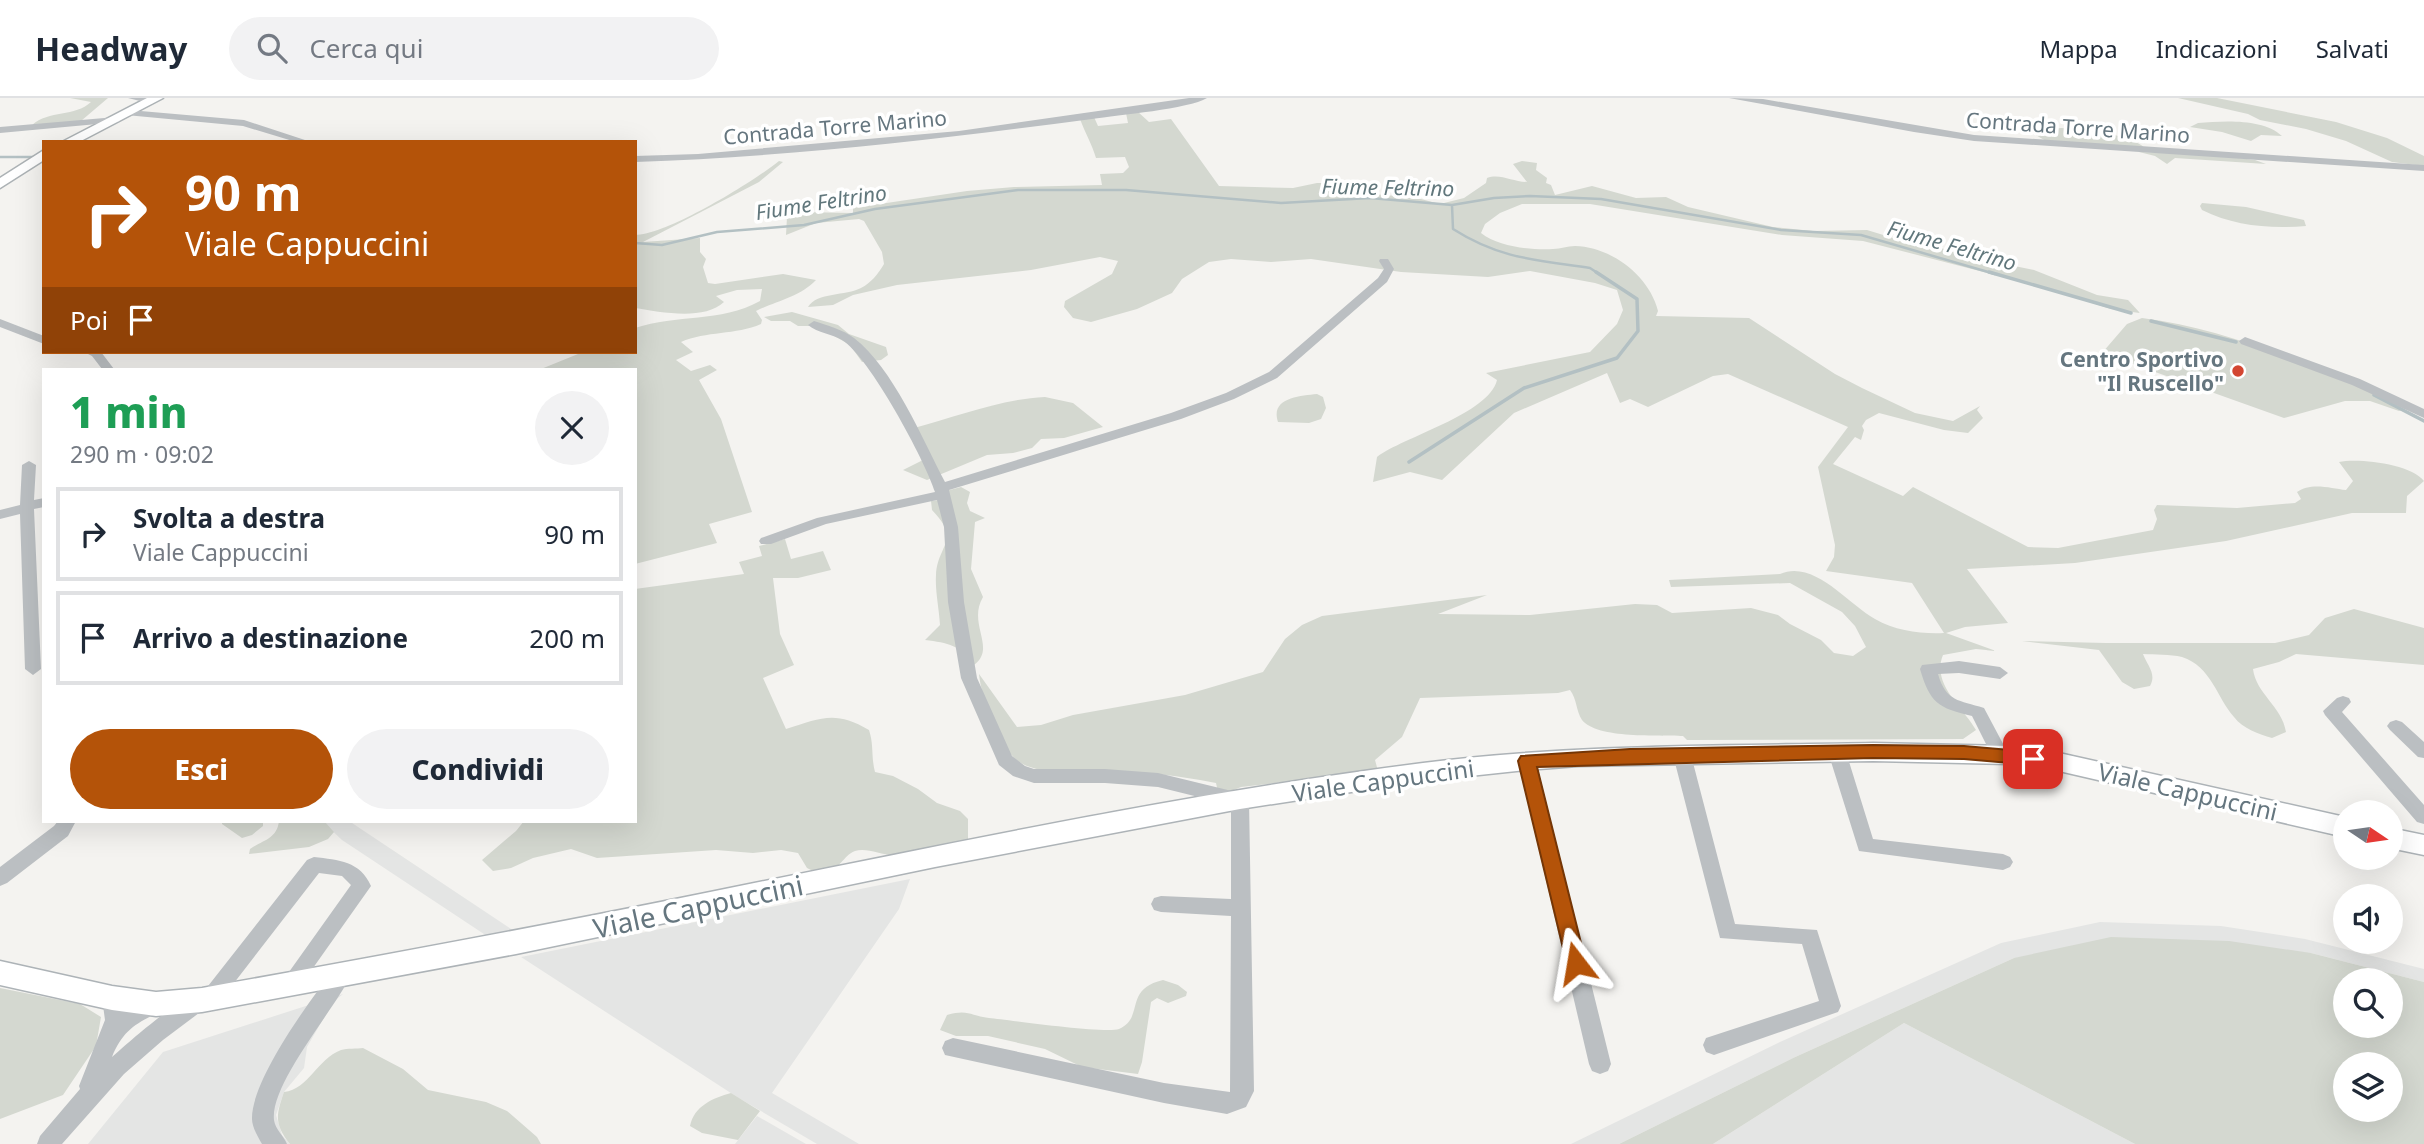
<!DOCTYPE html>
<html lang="it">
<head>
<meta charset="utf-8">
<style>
  body { margin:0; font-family:"Noto Sans",sans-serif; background:#f2f2f3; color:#1f2937; height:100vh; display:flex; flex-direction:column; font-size:26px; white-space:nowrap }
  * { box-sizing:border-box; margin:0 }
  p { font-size:23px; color:#747a83 }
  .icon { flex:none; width:38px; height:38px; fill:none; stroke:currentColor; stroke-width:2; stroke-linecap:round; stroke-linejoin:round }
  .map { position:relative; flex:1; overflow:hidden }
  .panel { position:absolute; left:42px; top:270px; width:595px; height:455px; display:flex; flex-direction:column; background:#fff; border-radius:0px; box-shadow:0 7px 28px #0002 }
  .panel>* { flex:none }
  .guide { position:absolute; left:42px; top:42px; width:595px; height:214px; border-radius:0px; box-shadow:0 7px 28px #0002; background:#b45309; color:#fff; overflow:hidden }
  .needle { width:46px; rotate:103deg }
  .controls { position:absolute; left:2333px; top:702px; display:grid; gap:14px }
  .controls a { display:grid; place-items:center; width:70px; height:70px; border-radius:50%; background:#fff; box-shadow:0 7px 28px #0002; font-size:35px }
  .pin { position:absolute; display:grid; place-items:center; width:60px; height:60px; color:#fff; margin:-30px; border-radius:14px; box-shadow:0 4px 10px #0006 }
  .me { position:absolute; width:77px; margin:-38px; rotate:346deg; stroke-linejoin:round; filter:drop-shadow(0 0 5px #0008) }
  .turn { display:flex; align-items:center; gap:24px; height:147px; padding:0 28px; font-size:32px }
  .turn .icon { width:91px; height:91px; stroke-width:2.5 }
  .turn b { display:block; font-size:49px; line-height:60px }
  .then { display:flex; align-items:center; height:66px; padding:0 28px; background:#0003; gap:14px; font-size:26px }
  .round { display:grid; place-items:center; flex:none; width:74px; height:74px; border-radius:37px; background:#f2f2f3 }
  .summary { display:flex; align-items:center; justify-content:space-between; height:119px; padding:0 28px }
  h1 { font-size:42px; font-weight:800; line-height:52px; color:#1e9e55 }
  .button { display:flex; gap:14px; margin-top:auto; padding:14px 28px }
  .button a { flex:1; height:80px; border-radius:42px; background:#b45309; color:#fff; font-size:28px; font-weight:800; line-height:80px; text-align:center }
  .button a+a { background:#f2f2f3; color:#1f2937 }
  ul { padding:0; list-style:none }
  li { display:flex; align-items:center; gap:21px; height:94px; margin:0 14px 10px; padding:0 14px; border:4px solid #e0e1e3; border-radius:0px }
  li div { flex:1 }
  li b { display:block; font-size:26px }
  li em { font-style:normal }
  header { display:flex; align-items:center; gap:42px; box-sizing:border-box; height:98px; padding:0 35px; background:#fff; border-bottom:2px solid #e0e1e3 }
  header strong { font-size:33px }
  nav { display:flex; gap:38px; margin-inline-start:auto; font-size:24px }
  .search { width:490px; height:63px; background:#f2f2f3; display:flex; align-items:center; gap:18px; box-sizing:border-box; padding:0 24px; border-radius:38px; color:#747a83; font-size:26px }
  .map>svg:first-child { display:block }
  .built { fill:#e4e5e4 }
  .green { fill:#d4d8d0; fill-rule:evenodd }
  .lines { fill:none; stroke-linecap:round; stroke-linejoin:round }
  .stream-far1 { stroke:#b3c0c3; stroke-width:2.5 }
  .stream { stroke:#b3c0c3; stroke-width:3.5 }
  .secondary-casing { stroke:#adb3b7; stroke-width:3 }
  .primary-casing { stroke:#acb2b5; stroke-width:3 }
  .street { fill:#bbbfc2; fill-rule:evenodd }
  .secondary { fill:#fff; fill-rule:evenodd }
  .primary { fill:#fff; fill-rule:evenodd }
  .route { fill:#b45309; stroke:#753606; stroke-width:2 }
  .poi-dot { fill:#d34631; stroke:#fff; stroke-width:2.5 }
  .labels { text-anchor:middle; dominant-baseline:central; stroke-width:7; stroke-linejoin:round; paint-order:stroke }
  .far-street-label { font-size:21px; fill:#65767f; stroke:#fff }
  .far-water-label { font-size:21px; font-style:italic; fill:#61777c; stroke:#fff }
  .far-poi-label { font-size:21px; font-weight:bold; fill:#65767f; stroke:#fff; text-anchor:end }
  .street-label { font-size:24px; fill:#65767f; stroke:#fff }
  .near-street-label { font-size:28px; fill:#65767f; stroke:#fff }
</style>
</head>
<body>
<header>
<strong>Headway</strong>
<div class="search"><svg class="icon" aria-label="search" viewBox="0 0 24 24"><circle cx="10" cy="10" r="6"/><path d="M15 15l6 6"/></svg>Cerca qui</div>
<nav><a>Mappa</a><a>Indicazioni</a><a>Salvati</a></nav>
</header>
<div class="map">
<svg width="2424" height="1046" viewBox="0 0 2424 1046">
  <rect width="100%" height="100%" fill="#f4f3f0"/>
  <path class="built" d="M 322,723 L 349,723 L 523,839 L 496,844 L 342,742 Z
    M 910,781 L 899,811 L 772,995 L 859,1046 L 817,1046 L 737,999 L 521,859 Z
    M 2100,824 L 2221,828 L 2305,841 L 2424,871 L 2424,884 L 2311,855 L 2014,860 L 1793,960 L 1619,1046 L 1571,1046 L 1780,944 L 2001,845 Z
    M 343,896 L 333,904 L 307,949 L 304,970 L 284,994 L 276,1017 L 282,1037 L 290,1046 L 88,1046 L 163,954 Z
    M 1904,925 L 2135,1046 L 1713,1046 Z
    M 757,1018 L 806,1046 L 735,1046 Z"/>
  <path class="green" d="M 70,0 L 108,0 L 81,23 L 32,27 C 49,12 75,19 91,4 Z
    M 2178,0 L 2217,0 L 2336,24 L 2387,40 L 2424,58 L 2424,68 L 2392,64 L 2346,43 L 2306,31 L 2260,22 L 2248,16 Z
    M 1137,13 L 1149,24 L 1171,21 L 1219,88 L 1293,90 L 1317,85 L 1333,85 L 1351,87 L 1364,95 L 1417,100 L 1440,106 L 1464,100 L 1486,85 L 1487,80 C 1500,75 1513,84 1527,84 L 1513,66 L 1522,63 L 1537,65 L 1536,72 L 1547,80 L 1546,85 L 1551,87 L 1555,97 L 1592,88 L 1636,100 L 1666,99 L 1688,109 L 1773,129 L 1813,133 L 1867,132 L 1916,147 L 1941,150 L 1965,158 L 2034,172 L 2097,197 L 2128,202 L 2140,215 L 2111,211 L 2042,189 L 1863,143 L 1782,137 L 1590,106 L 1522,106 L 1500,115 L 1485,126 L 1481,135 C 1499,149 1530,152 1553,151 C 1561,151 1567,148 1575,148 C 1611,149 1649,177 1658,213 L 1656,218 L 1749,220 L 1835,276 L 1862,290 L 1915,315 L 1953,323 L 1980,308 L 1977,312 L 1983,320 L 1968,335 L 1944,332 L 1879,315 L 1866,322 L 1862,328 L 1864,332 L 1861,342 L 1855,339 L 1833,366 L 1903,398 L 1913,389 L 2028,449 L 2058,450 L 2153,432 L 2157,421 L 2154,412 L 2157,407 L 2237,410 L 2295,405 L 2301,401 L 2297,394 C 2310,384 2331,390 2346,392 L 2353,383 L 2339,364 C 2359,360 2411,366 2424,383 L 2407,398 L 2406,415 L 2352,415 L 2226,443 L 2075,465 L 1967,471 L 2008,525 L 1965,529 L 1946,535 L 1996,553 L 1976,551 L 1943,557 C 1931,586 1963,609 1976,632 L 1963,641 L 1687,642 L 1683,638 C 1660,637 1597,641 1582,622 C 1576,613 1577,601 1570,592 L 1558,595 L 1420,600 L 1402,639 L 1375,662 L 1378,673 L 1241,689 L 1229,694 L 1218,694 L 1216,685 C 1195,681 1173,677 1152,676 C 1119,673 1043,682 1018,663 C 999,649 981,599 979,576 L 1017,629 L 1041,627 L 1073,617 L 1185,597 L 1263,574 L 1285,541 L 1302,527 L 1322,518 L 1487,497 L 1438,516 L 1530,517 L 1635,506 L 1657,507 L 1672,515 L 1751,510 L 1778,517 L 1790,526 L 1821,542 L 1834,555 L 1853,558 L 1866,549 L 1855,528 L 1842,514 L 1790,485 L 1671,489 L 1669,482 L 1780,476 C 1814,461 1848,506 1875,521 C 1896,533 1921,536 1944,535 L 1912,485 L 1826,473 L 1834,459 L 1835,447 L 1818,369 L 1848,329 L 1728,276 L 1713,278 L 1648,309 L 1630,301 L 1620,305 L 1607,275 L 1514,315 L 1442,382 L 1410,374 L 1373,384 L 1377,359 C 1403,339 1489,316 1497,282 L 1486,275 L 1590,254 L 1617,226 L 1623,212 L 1617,192 L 1595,185 L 1530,173 L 1488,179 L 1401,174 L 1311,161 L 1271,164 L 1231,161 L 1209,164 L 1182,181 L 1172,195 L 1137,211 L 1091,224 L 1073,220 L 1064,209 L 1065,203 L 1112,176 L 1118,163 L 1100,159 L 1031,172 L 897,187 L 853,197 L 833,207 L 808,209 C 817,194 846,198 861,190 C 871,185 878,176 884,166 L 882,154 L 864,123 L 859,121 L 816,125 L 786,137 L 787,119 L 801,114 L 853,115 L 853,110 L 967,93 L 1014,89 L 1102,87 L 1100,76 L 1123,75 L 1129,69 L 1125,59 L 1096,60 C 1092,46 1085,35 1080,21 L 1094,19 L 1098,28 L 1128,25 L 1126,15 Z
    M 2198,25 C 2223,23 2263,20 2282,38 L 2261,37 L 2251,43 L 2222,34 L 2190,29 Z
    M 2061,30 C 2081,31 2131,36 2145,50 L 2046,43 L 2034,36 L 2035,33 Z
    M 2139,54 L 2206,56 L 2255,62 L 2266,66 L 2175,60 L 2167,66 L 2155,58 Z
    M 779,63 L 783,64 L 759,84 L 643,144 L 700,140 L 700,154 L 706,161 L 703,169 L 708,185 L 715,186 L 783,176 L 816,182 C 800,199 776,203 756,213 L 762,222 L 761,226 C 736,237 706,233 681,244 L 693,254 L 676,262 L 691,273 L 710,267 L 717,272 L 699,282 L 721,321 L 752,414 L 709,426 L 717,445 L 635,466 L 635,271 L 541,271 L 583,254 L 635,254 L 635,230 C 677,216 720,225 760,203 L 762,191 L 737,192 L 716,198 L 724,204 C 704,223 660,214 635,210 L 635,137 C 667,137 753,84 779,63 Z
    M 2202,105 L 2246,109 L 2304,122 L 2306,128 C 2270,131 2234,128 2202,112 L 2200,108 Z
    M 792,214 L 838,227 L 849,236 L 886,249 L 888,257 L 881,262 L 862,264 L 850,247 L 817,228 L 798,228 L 790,223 L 771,223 L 764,219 Z
    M 2142,220 C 2235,232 2323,273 2409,310 L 2399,313 L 2370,303 L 2345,303 L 2284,320 L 2102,255 L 2127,226 Z
    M 1317,296 L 1323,299 L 1326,310 L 1321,321 L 1309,325 L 1278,324 C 1270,300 1299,298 1317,296 Z
    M 1045,299 L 1073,305 L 1103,329 L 1064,340 L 1041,341 L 1032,350 L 1013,355 L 987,357 L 927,382 L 903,372 L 925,361 L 914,330 C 956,319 1001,301 1045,299 Z
    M 961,389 L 970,394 L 967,405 L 970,413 L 985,420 L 975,424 L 971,471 L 983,499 C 967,526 997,550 974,567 C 961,547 948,545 925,542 L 940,527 C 939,510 935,493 936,477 C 937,447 962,443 932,412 L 931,403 L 939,402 L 938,395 Z
    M 785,441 L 791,461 L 823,453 L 831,472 L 798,480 L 773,480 L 780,536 L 794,567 L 763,580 L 786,631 C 821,620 835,612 869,632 C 874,647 871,659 875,674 L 893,678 L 918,691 L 937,705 L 960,713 L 968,721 L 968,742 C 944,747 916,758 893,757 C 881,757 866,749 855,753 C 842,758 843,771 819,776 L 807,770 L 798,755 L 781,752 L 753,755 L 716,752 L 597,760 L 571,751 L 533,760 L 511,770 L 493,773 L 482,762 L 516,733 L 524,723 L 635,723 L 635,491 L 744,476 L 739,464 L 762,458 L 759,448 Z
    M 2354,511 L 2424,530 L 2424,567 L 2296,556 L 2279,564 L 2253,571 C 2256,596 2282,608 2286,634 L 2272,640 C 2259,636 2243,631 2234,619 C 2217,600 2211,568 2182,559 C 2170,556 2155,557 2143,556 C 2147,567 2157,576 2150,588 L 2134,591 L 2122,584 L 2099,552 L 2022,543 L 2106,545 L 2275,545 L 2309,537 L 2325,520 Z
    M 222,723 L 263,723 L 263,728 L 252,737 L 242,740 L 222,726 Z
    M 279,723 L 324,723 L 334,734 L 328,741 L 309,749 L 249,756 L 250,751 C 263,742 277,741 279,723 Z
    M 2111,839 L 2229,843 L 2311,855 L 2424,884 L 2424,1046 L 2135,1046 L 1904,925 L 1713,1046 L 1619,1046 L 1793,960 L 2014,860 ZM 2345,882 L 2390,882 L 2390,928 L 2345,928 ZM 2345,966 L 2390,966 L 2390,1012 L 2345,1012 Z
    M 1163,882 L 1178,887 L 1187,894 L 1186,898 L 1168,905 L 1157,900 L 1151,904 L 1142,964 L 1138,976 L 1082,969 L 1045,951 L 988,938 L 956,938 L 940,932 L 947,917 C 969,911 970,918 989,920 C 1010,922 1105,936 1119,931 C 1145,920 1123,891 1163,882 Z
    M 0,890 L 80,906 L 101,919 L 96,948 L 63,997 L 0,1021 Z
    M 363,950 L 403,971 L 428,992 L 486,1004 L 507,1013 L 537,1039 L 541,1046 L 290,1046 C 274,1026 276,1017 284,994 C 309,991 317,961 341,952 C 347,950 357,951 363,950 Z
    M 731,995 L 760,1013 L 738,1042 L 702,1035 L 690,1028 C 694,1008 713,1000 731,995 Z"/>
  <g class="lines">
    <path class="stream-far1" d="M 0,59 L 38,59
      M 1452,107 L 1453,131 C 1500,161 1537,162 1590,170 L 1599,176
      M 635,145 L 662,147 L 717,134 L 804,127 L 875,111 L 1018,92 L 1126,92 L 1281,105 L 1370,100 L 1452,107 L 1494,100 L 1530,98 L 1601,101 L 1781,132 L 1861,137 L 1995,176"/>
    <path class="stream" d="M 1989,174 L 2131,215
      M 2151,223 L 2236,244
      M 2374,297 L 2424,323
      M 1409,364 L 1524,290 L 1617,260 L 1638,233 L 1637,201 L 1596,174"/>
    <g class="secondary-casing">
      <path id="secondary" d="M 1873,645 L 2008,648 L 2059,655 L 2345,719 L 2345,739 L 2059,673 L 2008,666 L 1873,663 L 1578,668 L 1527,672 L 1423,683 L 1240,711 L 935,769 L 516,856 L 202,914 L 156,918 L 112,912 L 0,887 L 0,863 L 112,888 L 156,894 L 202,890 C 375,859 548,827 720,792 C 953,745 1187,695 1423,665 C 1572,646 1723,648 1873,645 Z
        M 2390,730 L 2424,737 L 2424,757 L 2390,750 Z"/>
    </g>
    <g class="primary-casing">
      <path id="primary" d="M 147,0 L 163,0 L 79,44 L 62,44 Z
        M 44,52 L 44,62 L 0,90 L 0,80 Z"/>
    </g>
    <path class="street" d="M 128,0 L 149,0 L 156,3 L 152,6 Z
      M 1189,0 L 1207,0 C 1189,11 1118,17 1092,21 C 941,41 788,59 635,64 L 635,58 L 698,56 L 959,33 Z
      M 1729,0 L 1763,1 L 1974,37 L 2424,67 L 2424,73 L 1974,43 L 1914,34 Z
      M 129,12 L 244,22 L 311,44 L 296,44 L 243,28 L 126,17 L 126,13 Z
      M 116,19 L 120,22 L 119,24 L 0,35 L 0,29 Z
      M 1380,161 L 1388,161 L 1394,171 L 1387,184 L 1277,280 L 1234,301 L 1181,321 L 949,392 L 958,429 L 964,504 L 977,580 L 1012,658 L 1025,668 L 1034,671 L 1105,671 L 1158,675 L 1240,695 L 1246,697 L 1249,702 L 1254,993 L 1246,1009 L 1227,1016 L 1164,1005 L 945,957 L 942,950 L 945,943 L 953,940 L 1164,985 L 1230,994 L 1231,818 L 1161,814 L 1154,812 L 1151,806 L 1154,800 L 1161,798 L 1231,801 L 1231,707 L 1158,689 L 1105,685 L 1034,685 L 1013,678 L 999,667 L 961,580 L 948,504 L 944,429 L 937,402 L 826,426 L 771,446 L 761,446 L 759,443 L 761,440 L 817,420 L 935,394 C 926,364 869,258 842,242 C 832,236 818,235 808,227 L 814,223 C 826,227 844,232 854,240 C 893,270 922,340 945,384 L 1171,315 L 1226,295 L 1269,274 L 1378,180 L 1384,171 L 1379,163 Z
      M 0,221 L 44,238 L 44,246 L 0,229 Z
      M 2245,239 L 2360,281 L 2424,311 L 2424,320 L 2352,287 L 2241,246 L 2239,243 Z
      M 84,254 L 101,254 L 114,271 L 102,271 L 92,258 Z
      M 29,363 L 36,367 L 34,402 L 44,400 L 44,409 L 34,411 L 41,571 L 33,577 L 25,571 L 20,416 L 0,421 L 0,412 L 20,407 L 22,367 Z
      M 1959,563 L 2000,569 L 2008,575 L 2000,581 L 1959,575 L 1938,576 C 1946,604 1959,602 1984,610 L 2009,657 L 2006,662 L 1994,662 L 1972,618 C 1938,610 1930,605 1920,571 L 1922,567 Z
      M 2343,598 L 2349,600 L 2351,604 L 2342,614 L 2424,707 L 2424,726 L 2417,724 L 2325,617 L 2323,613 L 2337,600 Z
      M 2396,622 L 2402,624 L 2424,644 L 2424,660 L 2418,659 L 2390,632 L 2387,628 L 2390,624 Z
      M 1837,648 L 1843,649 L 1846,654 L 1873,741 L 2003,756 L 2010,759 L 2013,764 L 2010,769 L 2003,772 L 1859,753 L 1828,654 L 1831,649 Z
      M 1682,651 L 1688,652 L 1691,657 L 1735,826 L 1817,832 L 1841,908 L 1838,914 L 1714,957 L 1706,954 L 1703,947 L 1706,940 L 1819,903 L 1802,846 L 1720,840 L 1673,657 L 1676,652 Z
      M 1527,657 L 1533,658 L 1536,663 L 1611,966 L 1608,973 L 1600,976 L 1592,973 L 1589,966 L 1518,663 L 1521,658 Z
      M 58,723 L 76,723 L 68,738 L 7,785 L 0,788 L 0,769 L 54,728 Z
      M 314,759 C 339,762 360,763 371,788 L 296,894 L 289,897 L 282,894 L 279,888 L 351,787 L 342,778 L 319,775 L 217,907 L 207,909 L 163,942 L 124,976 L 62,1046 L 37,1046 L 40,1038 L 80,991 L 79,988 L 105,922 L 102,900 L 105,894 L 112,891 L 119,894 L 125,911 L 155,898 L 162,901 L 165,907 L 162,913 C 136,925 123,932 112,959 C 128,945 183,895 201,897 L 307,762 Z
      M 340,870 L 347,873 L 350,879 C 334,912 270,986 274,1022 C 275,1031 284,1038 287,1046 L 262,1046 C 258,1039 252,1029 252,1021 C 251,983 309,903 333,873 Z"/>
    <use href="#secondary" class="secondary"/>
    <use href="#primary" class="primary"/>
  </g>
  <path class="route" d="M 1873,647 L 1964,648 L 2033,654 L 2040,656 L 2042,661 L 2040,665 L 2033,667 L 1964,661 L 1873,660 L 1537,669 L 1586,865 L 1583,871 L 1576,873 L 1568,871 L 1518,663 L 1521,658 L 1630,651 Z"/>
  <circle class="poi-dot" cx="2238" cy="273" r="7"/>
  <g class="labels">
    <g class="far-street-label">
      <text transform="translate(835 29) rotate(-5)">Contrada Torre Marino</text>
      <text transform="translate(2078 29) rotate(4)">Contrada Torre Marino</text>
    </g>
    <g class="far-water-label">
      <text transform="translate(1388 89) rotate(1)">Fiume Feltrino</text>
      <text transform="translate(821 104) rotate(-9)">Fiume Feltrino</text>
      <text transform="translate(1952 147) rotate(16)">Fiume Feltrino</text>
    </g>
    <g class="far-poi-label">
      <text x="2224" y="261">Centro Sportivo<tspan x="2224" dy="24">"Il Ruscello"</tspan></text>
    </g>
    <g class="street-label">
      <text transform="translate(1383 682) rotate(-8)">Viale Cappuccini</text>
      <text transform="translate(2188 693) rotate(13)">Viale Cappuccini</text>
    </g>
    <g class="near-street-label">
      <text transform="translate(698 808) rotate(-12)">Viale Cappuccini</text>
    </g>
  </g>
</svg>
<div class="controls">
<a><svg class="needle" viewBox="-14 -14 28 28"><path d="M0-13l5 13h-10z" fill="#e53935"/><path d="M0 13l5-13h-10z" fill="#747a83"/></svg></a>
<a><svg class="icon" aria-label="sound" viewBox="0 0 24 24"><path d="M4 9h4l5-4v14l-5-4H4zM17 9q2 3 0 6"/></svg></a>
<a><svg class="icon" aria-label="search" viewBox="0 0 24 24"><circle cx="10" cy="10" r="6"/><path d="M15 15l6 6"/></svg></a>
<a><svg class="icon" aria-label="layers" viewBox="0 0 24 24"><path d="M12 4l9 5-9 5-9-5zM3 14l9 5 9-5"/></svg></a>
</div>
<div class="pin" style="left:2033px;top:661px;background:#d93025"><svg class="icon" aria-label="arrive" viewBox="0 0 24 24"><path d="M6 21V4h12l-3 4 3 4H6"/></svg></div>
<svg class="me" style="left:1576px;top:865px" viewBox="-20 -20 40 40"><path d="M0-17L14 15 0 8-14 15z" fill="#b45309" stroke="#fff" stroke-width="4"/></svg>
<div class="guide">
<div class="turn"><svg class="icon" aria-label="right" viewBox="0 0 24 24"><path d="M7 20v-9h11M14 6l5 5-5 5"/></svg><div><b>90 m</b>Viale Cappuccini</div></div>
<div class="then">Poi<svg class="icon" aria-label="arrive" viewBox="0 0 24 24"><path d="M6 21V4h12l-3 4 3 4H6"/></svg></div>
</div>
<section class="panel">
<div class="summary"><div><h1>1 min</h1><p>290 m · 09:02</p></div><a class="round"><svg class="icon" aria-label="close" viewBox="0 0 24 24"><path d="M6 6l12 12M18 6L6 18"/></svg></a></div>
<ul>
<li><svg class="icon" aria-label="right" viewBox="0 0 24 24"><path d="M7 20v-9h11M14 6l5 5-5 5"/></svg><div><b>Svolta a destra</b><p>Viale Cappuccini</p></div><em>90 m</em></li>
<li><svg class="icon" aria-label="arrive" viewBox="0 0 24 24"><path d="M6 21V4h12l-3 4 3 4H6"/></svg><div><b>Arrivo a destinazione</b></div><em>200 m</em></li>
</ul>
<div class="button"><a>Esci</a><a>Condividi</a></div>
</section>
</div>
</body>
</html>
